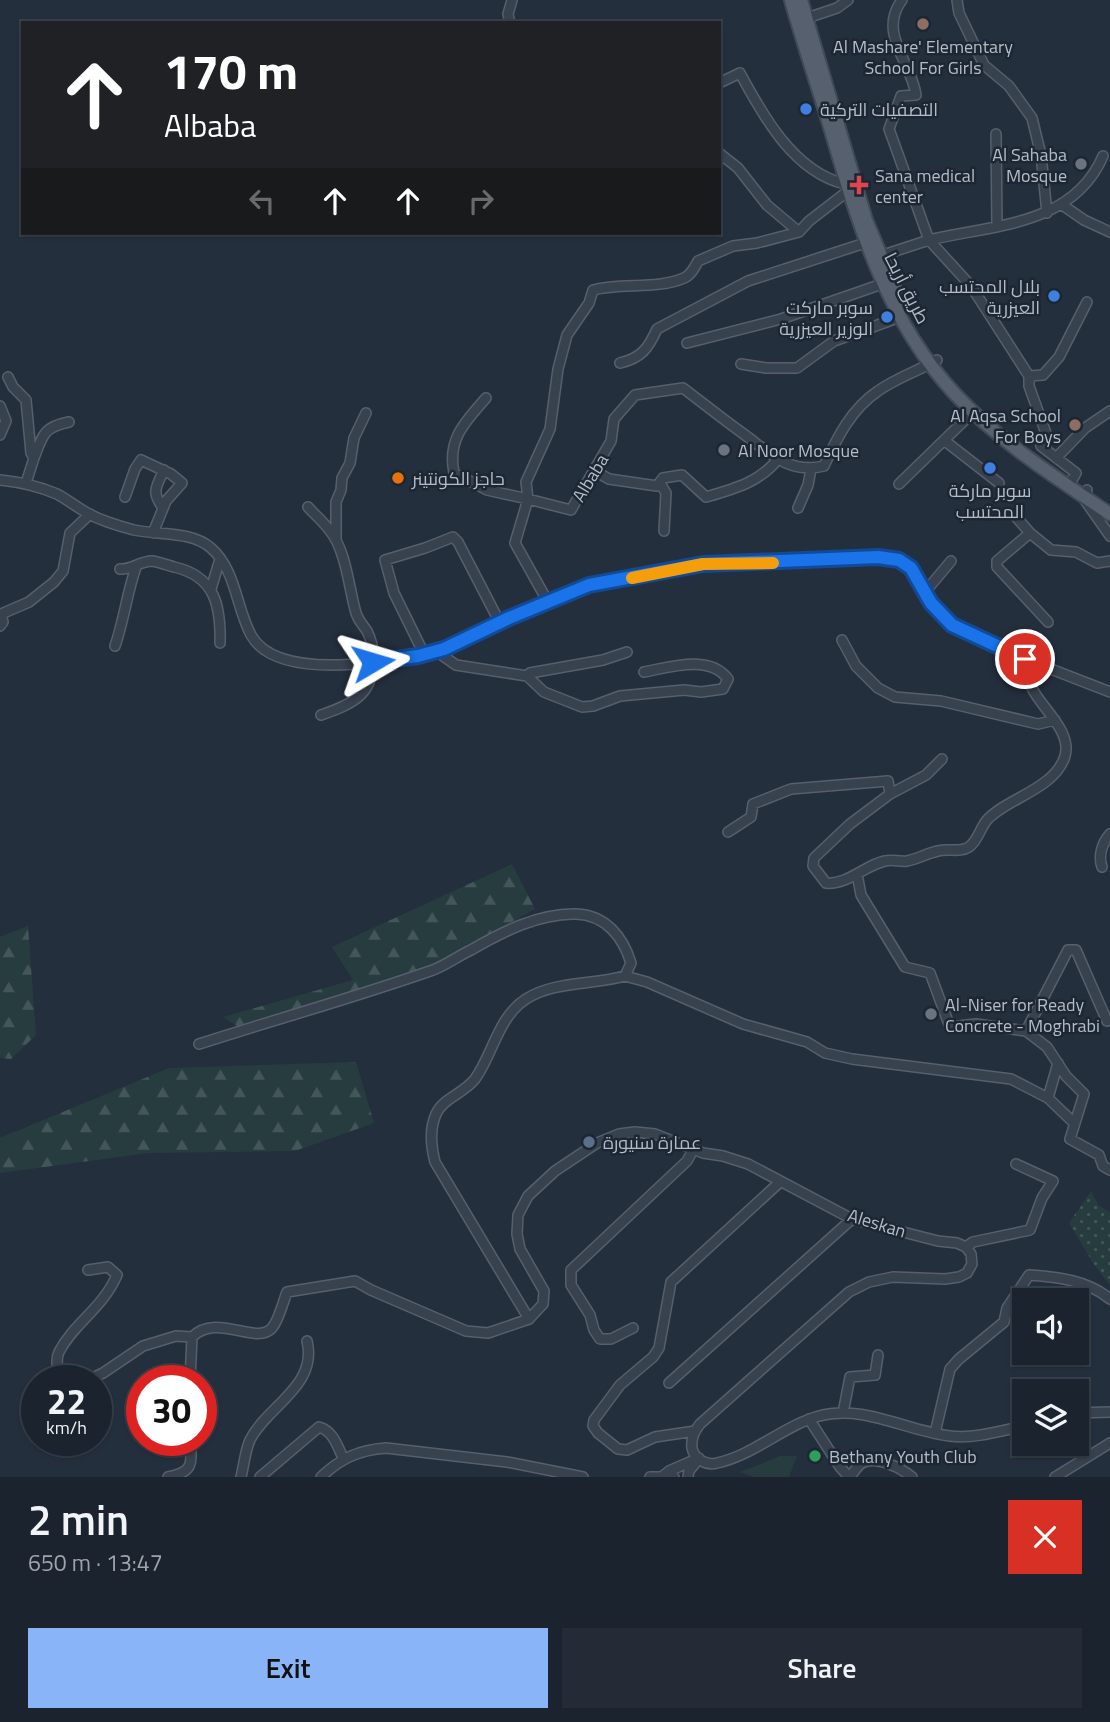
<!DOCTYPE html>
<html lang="en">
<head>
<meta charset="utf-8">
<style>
  body { margin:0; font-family:"Titillium Web",Cairo,sans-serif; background:#242b36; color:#f1f3f6; height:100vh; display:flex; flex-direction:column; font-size:26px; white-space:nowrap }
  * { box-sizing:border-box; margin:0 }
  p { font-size:23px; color:#a0a4aa }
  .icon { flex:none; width:38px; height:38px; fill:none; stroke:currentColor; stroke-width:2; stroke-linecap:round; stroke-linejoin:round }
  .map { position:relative; height:1477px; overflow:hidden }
  .side { display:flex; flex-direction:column; background:#1b232e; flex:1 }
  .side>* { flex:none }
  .hud { position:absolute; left:21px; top:21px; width:700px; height:214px; border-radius:0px; box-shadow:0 2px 5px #0004,0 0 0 2px #39404a; background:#202124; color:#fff; overflow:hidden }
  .controls { position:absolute; left:1012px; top:1288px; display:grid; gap:14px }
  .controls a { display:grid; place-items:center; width:77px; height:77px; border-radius:0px; background:#1b232e; box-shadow:0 2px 5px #0004,0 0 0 2px #39404a; font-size:35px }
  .speed { position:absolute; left:21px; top:1365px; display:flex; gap:14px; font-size:35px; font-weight:700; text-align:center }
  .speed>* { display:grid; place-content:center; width:91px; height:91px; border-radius:50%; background:#1b232e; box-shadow:0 2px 5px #0004,0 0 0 2px #39404a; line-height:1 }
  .speed small { font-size:18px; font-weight:400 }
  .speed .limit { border:10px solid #d22; background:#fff; color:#111 }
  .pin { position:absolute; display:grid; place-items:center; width:60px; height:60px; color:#fff; margin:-30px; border:4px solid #fff; border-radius:50%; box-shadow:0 2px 7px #0007 }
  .me { position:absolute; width:77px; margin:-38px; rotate:83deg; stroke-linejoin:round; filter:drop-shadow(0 0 5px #0008) }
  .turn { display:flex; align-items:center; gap:24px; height:147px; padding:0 28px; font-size:32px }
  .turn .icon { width:91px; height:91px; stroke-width:2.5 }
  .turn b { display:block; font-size:49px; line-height:60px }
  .lanes { display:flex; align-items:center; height:66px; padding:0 28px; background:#0003; justify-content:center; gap:35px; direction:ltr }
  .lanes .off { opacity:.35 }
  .round { display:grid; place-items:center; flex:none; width:74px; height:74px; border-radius:0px; background:#242b36 }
  .overview { display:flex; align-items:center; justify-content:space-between; height:119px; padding:0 28px }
  h1 { font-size:42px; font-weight:600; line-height:52px }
  .primary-button { display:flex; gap:14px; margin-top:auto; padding:14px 28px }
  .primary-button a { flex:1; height:80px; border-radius:0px; background:#8ab4f8; color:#111; font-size:28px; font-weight:600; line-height:80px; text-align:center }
  .primary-button a+a { background:#242b36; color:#f1f3f6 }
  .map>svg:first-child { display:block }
  .grass { fill:url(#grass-dots) }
  .forest { fill:url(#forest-firs) }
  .park { fill:#263c3f }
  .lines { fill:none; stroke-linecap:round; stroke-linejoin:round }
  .minor-casing { stroke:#565f6c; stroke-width:12 }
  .major-casing { stroke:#414a57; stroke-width:16 }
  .minor { stroke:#38414e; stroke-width:9 }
  .major { stroke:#56606e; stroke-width:12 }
  .route-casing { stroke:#114b97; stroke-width:18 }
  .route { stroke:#1a73e8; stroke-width:12 }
  .slow { stroke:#f59e0b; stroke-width:12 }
  .education-dot { fill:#8d6e63; stroke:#1d2633; stroke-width:2.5 }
  .shop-dot { fill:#3f7fe0; stroke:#1d2633; stroke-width:2.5 }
  .worship-dot { fill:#6b7280; stroke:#1d2633; stroke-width:2.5 }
  .health-dot { fill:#e0444e; stroke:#1d2633; stroke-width:2.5 }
  .food-dot { fill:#e8710a; stroke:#1d2633; stroke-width:2.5 }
  .service-dot { fill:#5c6f8a; stroke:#1d2633; stroke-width:2.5 }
  .leisure-dot { fill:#2e9e5b; stroke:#1d2633; stroke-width:2.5 }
  .labels { text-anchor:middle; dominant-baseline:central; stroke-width:5; stroke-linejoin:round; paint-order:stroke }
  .poi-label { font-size:18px; fill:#b4bcc9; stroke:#1d2633; text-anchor:start }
  .street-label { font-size:18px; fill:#b4bcc9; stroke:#1d2633 }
</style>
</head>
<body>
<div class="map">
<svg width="1110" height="1477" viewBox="0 0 1110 1477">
  <defs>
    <pattern id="grass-dots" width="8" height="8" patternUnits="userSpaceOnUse" patternTransform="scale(1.75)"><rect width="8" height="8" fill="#263c3f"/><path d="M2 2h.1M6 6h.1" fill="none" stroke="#435659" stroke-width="1.8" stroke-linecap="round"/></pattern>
    <pattern id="forest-firs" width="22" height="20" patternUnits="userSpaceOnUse" patternTransform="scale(1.75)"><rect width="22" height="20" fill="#263c3f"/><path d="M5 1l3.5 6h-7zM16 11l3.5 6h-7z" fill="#435659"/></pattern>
  </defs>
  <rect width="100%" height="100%" fill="#242f3e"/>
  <path class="grass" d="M 1091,1191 L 1099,1206 L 1110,1212 L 1110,1285 L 1095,1266 L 1069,1223 Z"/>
  <path class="forest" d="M 512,864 L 535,909 L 403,982 L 245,1031 L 223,1017 L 353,980 L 332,947 Z
    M 28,926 L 36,1035 L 11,1059 L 0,1058 L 0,937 Z
    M 356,1062 L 374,1123 L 295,1151 L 148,1153 L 0,1173 L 0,1138 L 169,1068 Z"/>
  <path class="park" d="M 780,1456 L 797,1456 L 789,1477 L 754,1477 L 740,1472 Z"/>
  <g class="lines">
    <g class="minor-casing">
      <path id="minor" d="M 902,0 C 877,33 912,63 916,95 L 901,96 L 889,129 L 929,240 C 992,225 1073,226 1103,156
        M 957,0 L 959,13 L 984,65 L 1009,86 L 1032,118 L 1041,155 L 1047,213
        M 807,18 L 837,8 L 848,0
        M 510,23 L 508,14 L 512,0
        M 719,83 L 740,73 C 763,116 794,172 845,184
        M 996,134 L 997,227
        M 719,153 L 738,168 L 767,205 L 799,232
        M 1061,204 L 1084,220 L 1110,232
        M 880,256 L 929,240 L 971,286 L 1029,376 L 1029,386 L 1047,436 L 1041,446 L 1076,473 L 1072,480
        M 687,343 L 781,319 L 882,284
        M 620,363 C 641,358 648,349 657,329 L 748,281 L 865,243
        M 741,364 L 766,368 L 797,368 L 834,341 L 900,317
        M 1029,376 L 1043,375 L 1059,357 L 1087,302
        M 8,377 L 13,387 L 26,400 L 31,453 L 34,458 L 26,483
        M 486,398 C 465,422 447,439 454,473 L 487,490 L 528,499 L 526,482 L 550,429 L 558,369 L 567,335 L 589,303 L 593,290 C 622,282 656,290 684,278 C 691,275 695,267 698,261 L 733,246 L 757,243 L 799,232 L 809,221 L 848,191
        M 0,406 L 6,421 L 0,435
        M 945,441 L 999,483
        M 34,458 C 43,434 44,427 69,422
        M 1056,458 L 1085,428 L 1110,411
        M 595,471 L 609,479 L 657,486 L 663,478 L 682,475 L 706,497 C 734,489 760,482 778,459
        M 0,480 C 20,482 38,486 57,494 C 68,500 78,508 89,514 C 102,521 119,526 134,530 C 158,535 192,531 211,548 C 236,570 236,607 251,635 C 278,684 399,661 444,649 L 589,585 L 703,564 L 878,557 L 899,560 L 911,567 L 931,602 L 952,625 L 1025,659 L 1110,692
        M 660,483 L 666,493 L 664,531
        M 899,484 L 973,412
        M 1087,490 L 1084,499 L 1110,536
        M 125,497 L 135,469 L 141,460 L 171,474 L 182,483 L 166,501 L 153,533
        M 308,507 C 315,515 324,522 330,531 C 346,550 349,589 356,613 C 358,620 363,625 367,631 C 372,641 374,652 373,663 C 372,697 349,705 321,715
        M 163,508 C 151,492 156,487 164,470
        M 798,508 L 808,485 L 811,469
        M 1017,518 L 1030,533
        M 336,539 L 336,502 L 341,490 L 342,478 L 350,463 L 354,438 L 366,413
        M 120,569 C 132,570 140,561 152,561 C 159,562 167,565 174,567 C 215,576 221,606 220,643
        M 211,589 L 220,559
        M 925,592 L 951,561
        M 548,602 L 515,543 L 528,499 L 571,510 L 611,441 L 614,419 L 635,395 L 683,388 C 704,404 724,420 745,435 C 771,454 789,474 824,466 C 837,438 851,409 878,391 C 896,378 918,371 937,360
        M 1048,622 L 997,567 L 997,561 L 1030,533 L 1051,550 L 1076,552 L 1097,563 L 1110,561
        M 0,626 L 3,622 L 1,614 L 29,602 L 54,582 L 63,571 L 70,533 L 90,514
        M 842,640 L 856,666 L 878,688 L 895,697 L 941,701 L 1038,724 L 1055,720
        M 115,646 C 124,620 127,593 136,567
        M 436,651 L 456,665 L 527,676 L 544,692 L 582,707 L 593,706 L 620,696 L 684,690 L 701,692 L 723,689 L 728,679 C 710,654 670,667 644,672
        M 424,654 L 394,593 L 385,560 L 425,548 L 453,537 L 458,542 L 500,623
        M 527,676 L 530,673 L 603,660 L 627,652
        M 890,794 L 926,775 L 942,759
        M 728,832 L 751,817 L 753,804 L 791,789 L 888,781 L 890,794 L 850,824 L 814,858 L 813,866 L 826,883 C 848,885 865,865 885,861 C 892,859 900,862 907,861 C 918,859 927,853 938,851 C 948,848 960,853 969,847 C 978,841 980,828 987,820 C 1007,798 1055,789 1065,756 C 1072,732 1043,709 1033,690 C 1027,680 1026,670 1025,659
        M 1102,867 C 1098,856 1102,843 1110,834
        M 857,874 L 861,895 L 905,967 L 930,973 L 950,1027 L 976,1024 L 1026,1031 L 1047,1047 L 1066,1076 L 1084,1094 L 1070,1139 L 1099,1155 L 1103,1166 L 1110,1170
        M 625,976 L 647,982 L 743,1024 L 807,1042 L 825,1053 L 852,1059 L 1011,1079 L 1048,1098 L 1073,1122
        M 1026,1031 L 1068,950 L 1076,950 L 1107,1021
        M 199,1044 C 277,1019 356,997 433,970 C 446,965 458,956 471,950 C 502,932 539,913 576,914 C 606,915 623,937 631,963 L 625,976 C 593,985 554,981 526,999 C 498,1017 493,1054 475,1079 C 463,1094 443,1098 436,1114 C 429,1130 431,1146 435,1162 L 529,1319
        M 1048,1098 L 1058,1063
        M 966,1247 L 973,1242 L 1030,1230 L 1042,1198 L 1053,1181 L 1016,1164
        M 88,1270 L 108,1267 L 117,1275 C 103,1308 73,1324 59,1352 C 55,1360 58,1371 59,1379 L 88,1380 L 103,1373 L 143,1346 L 176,1336 L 192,1337
        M 633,1328 L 611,1339 L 600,1339 L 594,1330 L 590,1315 L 571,1285 L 571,1270 L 687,1161 L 693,1150
        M 190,1381 L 192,1337 C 217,1312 256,1346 272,1328 C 279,1320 283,1302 287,1292 L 355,1281 L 371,1290 L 466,1331 L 488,1333 L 529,1319 L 543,1304 L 544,1291 L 520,1249 L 517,1234 L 518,1215 L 528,1196 L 555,1171 L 597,1143 L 619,1134 L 635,1132 L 655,1134 L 703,1153 L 723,1156 L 748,1164 L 852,1219 L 938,1241 L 957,1243 L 966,1247 L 971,1254 L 972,1264 L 967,1273 L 959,1277 L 945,1279 L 893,1277 L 869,1282 L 849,1292 L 700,1424 C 694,1432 691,1438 692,1448 C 694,1459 707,1466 717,1463 C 754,1455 783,1426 819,1416 C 864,1404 906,1431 950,1436 C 974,1439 1000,1431 1024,1426
        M 669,1383 L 852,1219
        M 843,1413 L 850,1377 L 875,1375 L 878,1355
        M 1076,1413 L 1110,1412
        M 809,1419 L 840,1467 L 849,1477
        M 695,1431 L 655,1437 L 627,1450 L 618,1449 L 598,1433 L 593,1426 L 594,1420 L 620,1385 L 653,1357 L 659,1348 L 671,1282 L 780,1182
        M 935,1433 L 950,1369 L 959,1359 L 1004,1322 L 1007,1308 L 1029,1275 C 1058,1277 1087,1280 1110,1299
        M 663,1476 L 669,1471 L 699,1458
        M 168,1477 C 194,1472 192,1463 190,1440
        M 241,1477 C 244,1465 245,1451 250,1440 C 267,1406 318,1386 307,1341
        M 260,1477 L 319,1427 C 333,1431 337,1445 343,1458
        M 321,1477 C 341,1458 359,1450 386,1448 L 507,1462 L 583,1477
        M 650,1477 L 674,1477
        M 688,1477 L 689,1471 L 698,1460
        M 850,1477 C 854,1472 857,1466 862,1463 C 876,1455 901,1468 912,1477
        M 1055,1477 L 1110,1443"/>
    </g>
    <g class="major-casing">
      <path id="major" d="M 791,0 C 802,39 815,78 827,117 C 856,215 883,317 955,394 C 1000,442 1056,478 1110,514
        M 801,0 L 866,220 L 900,301"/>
    </g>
    <use href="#minor" class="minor"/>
    <use href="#major" class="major"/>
  </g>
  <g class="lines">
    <g class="route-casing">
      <path id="route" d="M 373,662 L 418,656 L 444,649 L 509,618 L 589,585 L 703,564 L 878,557 L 899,560 L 911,568 L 931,603 L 952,625 L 1025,659"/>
    </g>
    <use href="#route" class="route"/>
    <path class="slow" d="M 632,578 L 703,564 L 773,563"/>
  </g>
  <g class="education-dot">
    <circle cx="923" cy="24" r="7"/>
    <circle cx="1075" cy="425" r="7"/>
  </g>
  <g class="shop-dot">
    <circle cx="806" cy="109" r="7"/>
    <circle cx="1054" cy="296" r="7"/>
    <circle cx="887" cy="317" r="7"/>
    <circle cx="990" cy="468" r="7"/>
  </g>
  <g class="worship-dot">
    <circle cx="1081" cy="164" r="7"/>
    <circle cx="724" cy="450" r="7"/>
    <circle cx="931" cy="1014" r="7"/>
  </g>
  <path class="health-dot" d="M855.5 174.5h7v7h7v7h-7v7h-7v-7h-7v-7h7z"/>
  <circle class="food-dot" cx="398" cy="478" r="7"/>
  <circle class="service-dot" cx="589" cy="1142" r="7"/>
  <circle class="leisure-dot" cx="815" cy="1456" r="7"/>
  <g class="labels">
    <g class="poi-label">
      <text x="923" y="46" text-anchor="middle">Al Mashare' Elementary<tspan x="923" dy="21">School For Girls</tspan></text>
      <text x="820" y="109">التصفيات التركية</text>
      <text x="1067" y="154" text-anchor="end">Al Sahaba<tspan x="1067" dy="21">Mosque</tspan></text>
      <text x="875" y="175">Sana medical<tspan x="875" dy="21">center</tspan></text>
      <text x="1040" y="286" text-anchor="end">بلال المحتسب<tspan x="1040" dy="21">العيزرية</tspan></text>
      <text x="873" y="307" text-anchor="end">سوبر ماركت<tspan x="873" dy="21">الوزير العيزرية</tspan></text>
      <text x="1061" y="415" text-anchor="end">Al Aqsa School<tspan x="1061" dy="21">For Boys</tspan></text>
      <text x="738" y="450">Al Noor Mosque</text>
      <text x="412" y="478">حاجز الكونتينر</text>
      <text x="990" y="490" text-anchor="middle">سوبر ماركة<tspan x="990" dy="21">المحتسب</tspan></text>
      <text x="945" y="1004">Al-Niser for Ready<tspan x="945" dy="21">Concrete - Moghrabi</tspan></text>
      <text x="603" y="1142">عمارة سنيورة</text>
      <text x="829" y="1456">Bethany Youth Club</text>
    </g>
    <g class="street-label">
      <text transform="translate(907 288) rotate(63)">طريق أريحا</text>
      <text transform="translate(590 478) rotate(-59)">Albaba</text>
      <text transform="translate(877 1223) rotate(17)">Aleskan</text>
    </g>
  </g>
</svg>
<div class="controls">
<a><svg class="icon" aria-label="sound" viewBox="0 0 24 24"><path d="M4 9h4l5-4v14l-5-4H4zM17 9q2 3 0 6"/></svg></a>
<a><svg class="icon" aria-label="layers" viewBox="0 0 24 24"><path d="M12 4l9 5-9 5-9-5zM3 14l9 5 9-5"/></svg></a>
</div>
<div class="speed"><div>22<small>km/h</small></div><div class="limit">30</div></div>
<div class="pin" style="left:1025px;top:659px;background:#d93025"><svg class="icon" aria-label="arrive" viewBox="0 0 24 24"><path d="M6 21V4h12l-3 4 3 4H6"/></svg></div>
<svg class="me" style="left:373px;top:662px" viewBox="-20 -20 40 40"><path d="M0-17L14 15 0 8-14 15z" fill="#1a73e8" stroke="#fff" stroke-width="4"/></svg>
<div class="hud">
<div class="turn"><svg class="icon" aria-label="ahead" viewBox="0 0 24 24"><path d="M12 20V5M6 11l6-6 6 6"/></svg><div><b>170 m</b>Albaba</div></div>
<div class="lanes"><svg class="icon off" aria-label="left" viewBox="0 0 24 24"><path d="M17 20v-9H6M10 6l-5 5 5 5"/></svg><svg class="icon" aria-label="ahead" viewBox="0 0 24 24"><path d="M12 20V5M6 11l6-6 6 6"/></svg><svg class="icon" aria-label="ahead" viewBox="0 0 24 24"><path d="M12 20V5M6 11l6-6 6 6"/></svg><svg class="icon off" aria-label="right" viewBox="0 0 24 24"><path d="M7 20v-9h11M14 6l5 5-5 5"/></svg></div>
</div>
</div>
<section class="side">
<div class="overview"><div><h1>2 min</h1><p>650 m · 13:47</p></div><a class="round" style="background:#d93025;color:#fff"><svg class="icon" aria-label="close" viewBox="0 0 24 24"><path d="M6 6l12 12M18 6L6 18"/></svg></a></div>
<div class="primary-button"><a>Exit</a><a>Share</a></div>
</section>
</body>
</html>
